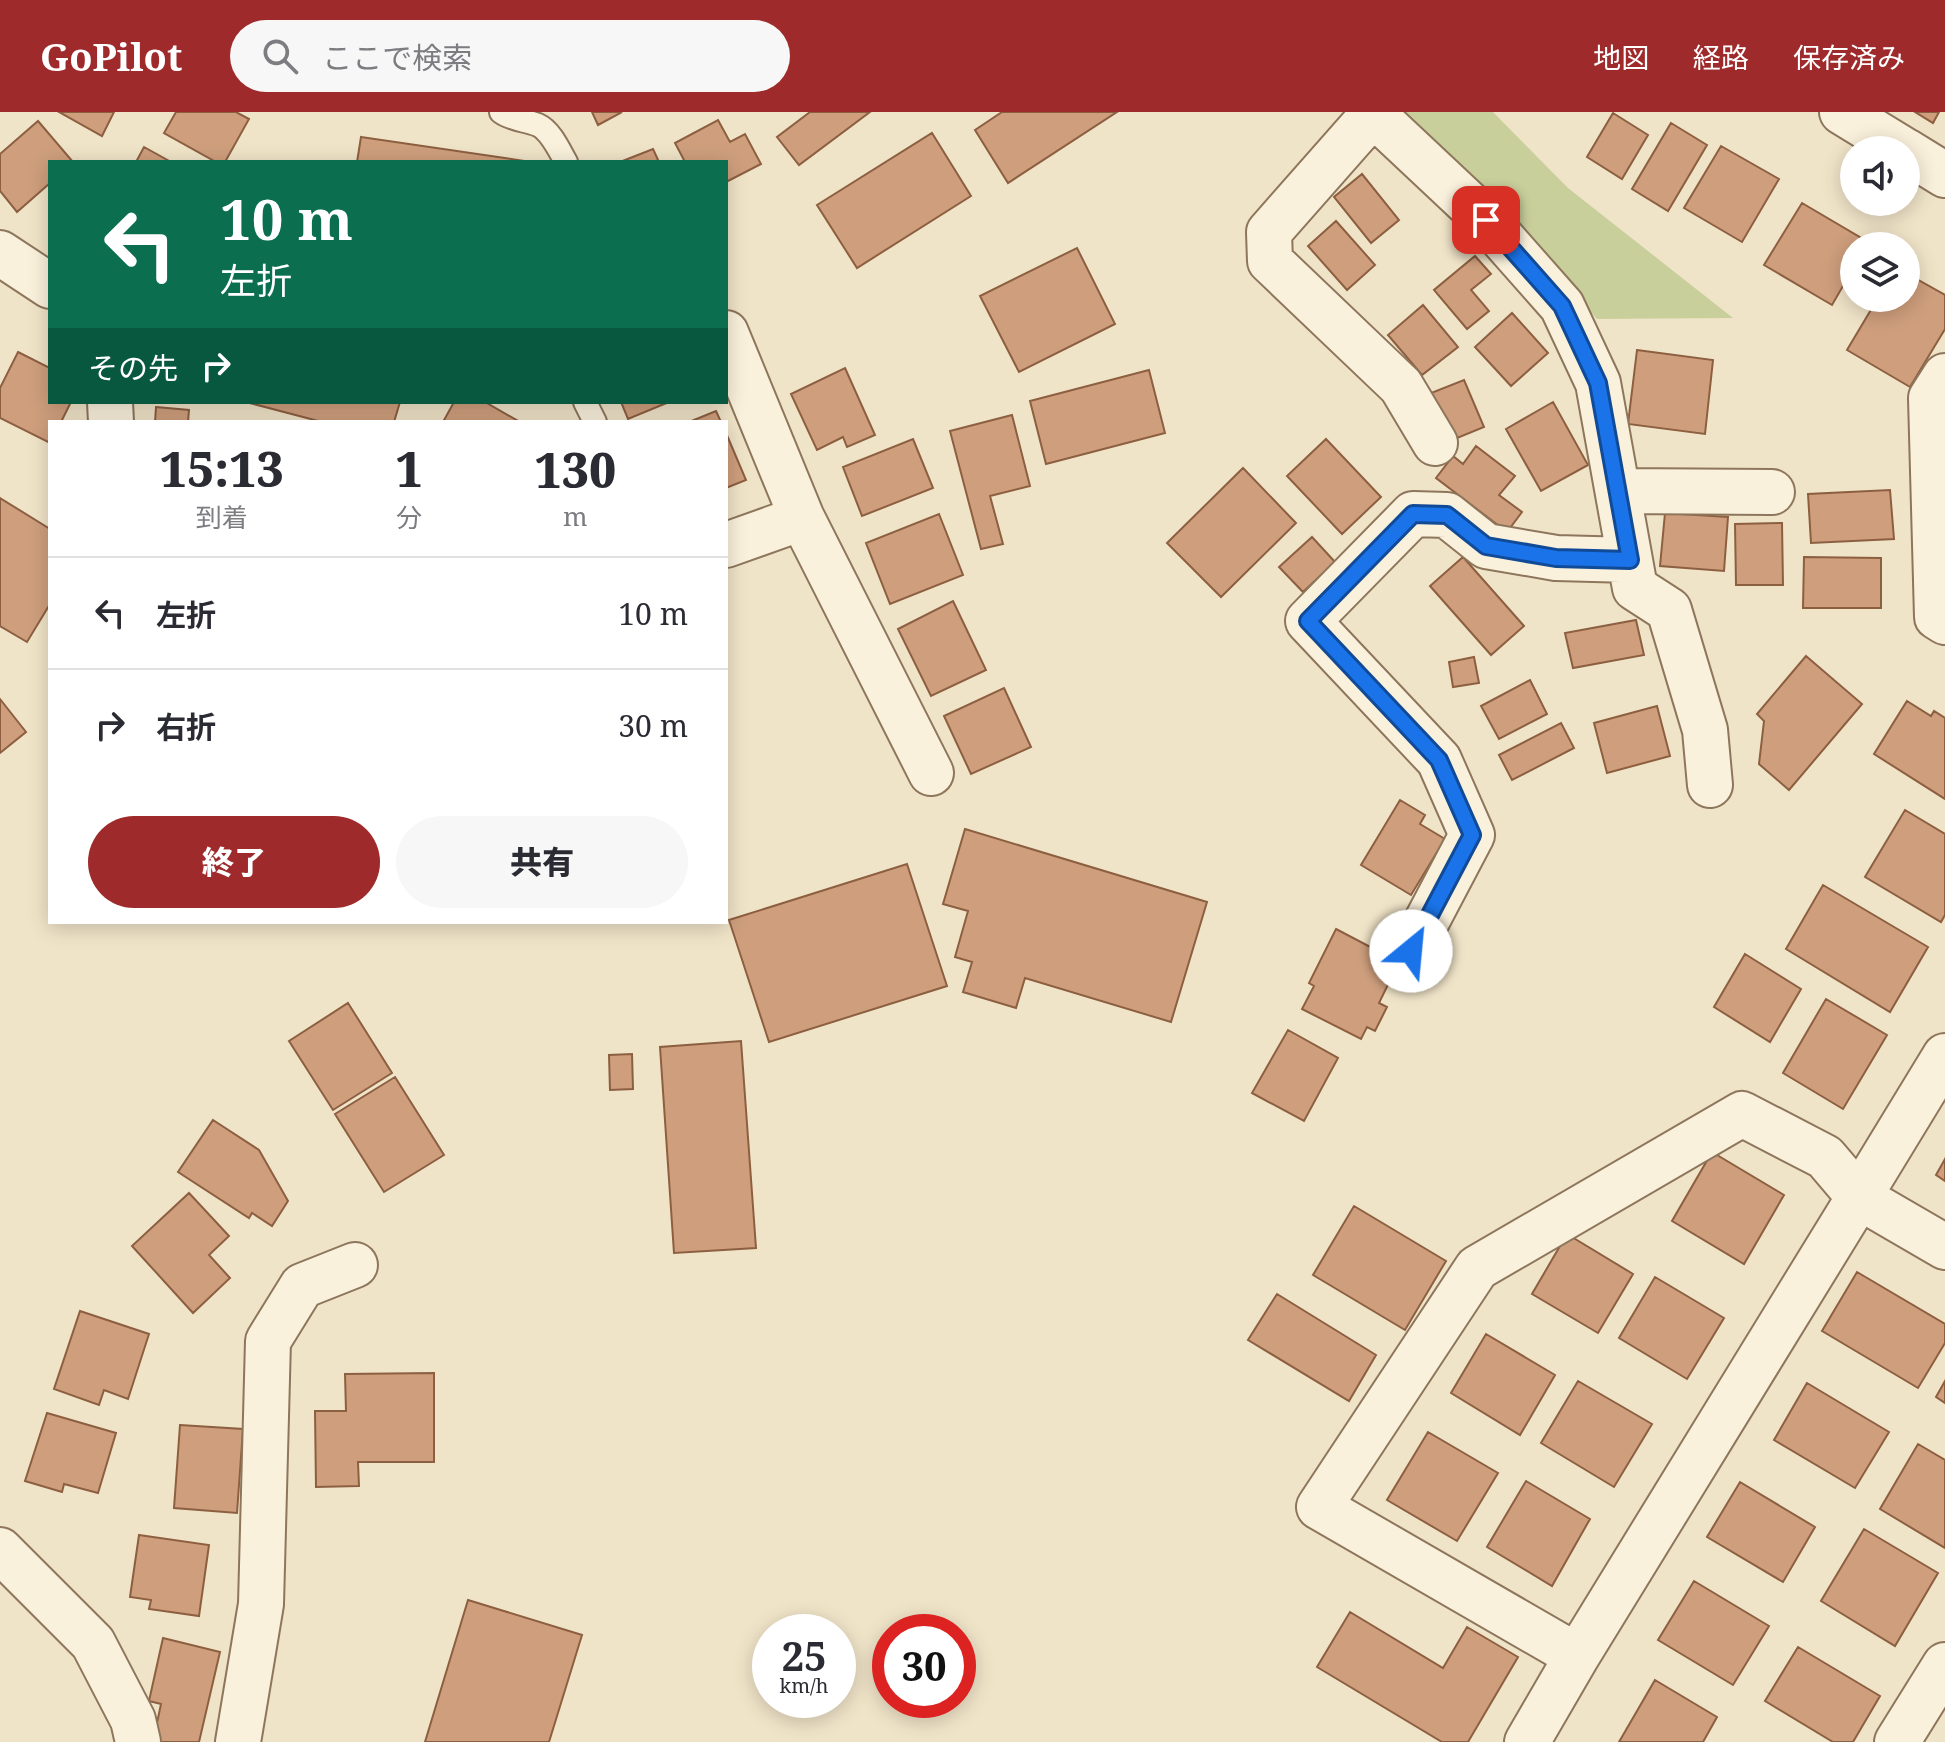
<!DOCTYPE html>
<html lang="ja">
<head>
<meta charset="utf-8">
<style>
  body { margin:0; font-family:"Noto Serif","Noto Sans JP",serif; background:#f7f7f7; color:#2b2b33; height:100vh; display:flex; flex-direction:column; font-size:30px; white-space:nowrap }
  * { box-sizing:border-box; margin:0 }
  p { font-size:26px; color:#7c7c81 }
  .icon { flex:none; width:44px; height:44px; fill:none; stroke:currentColor; stroke-width:2; stroke-linecap:round; stroke-linejoin:round }
  .map { position:relative; flex:1; overflow:hidden }
  .drawer { position:absolute; left:48px; top:308px; width:680px; height:504px; display:flex; flex-direction:column; background:#fff; border-radius:0px; box-shadow:0 4px 20px #0003 }
  .drawer>* { flex:none }
  .guide { position:absolute; left:48px; top:48px; width:680px; height:244px; border-radius:0px; box-shadow:0 4px 20px #0003; background:#0b6e4f; color:#fff; overflow:hidden }
  .buttons { position:absolute; left:1840px; top:24px; display:grid; gap:16px }
  .buttons a { display:grid; place-items:center; width:80px; height:80px; border-radius:50%; background:#fff; box-shadow:0 4px 20px #0003; font-size:40px }
  .speed { position:absolute; left:752px; top:1502px; display:flex; gap:16px; font-size:40px; font-weight:700; text-align:center }
  .speed>* { display:grid; place-content:center; width:104px; height:104px; border-radius:50%; background:#fff; box-shadow:0 4px 20px #0003; line-height:1 }
  .speed small { font-size:20px; font-weight:400 }
  .speed .limit { border:12px solid #d22; background:#fff; color:#111 }
  .pin { position:absolute; display:grid; place-items:center; width:68px; height:68px; color:#fff; margin:-34px; border-radius:16px; box-shadow:0 4px 12px #0006 }
  .me { position:absolute; width:88px; margin:-44px; rotate:28deg; stroke-linejoin:round; filter:drop-shadow(0 0 6px #0008) }
  .turn { display:flex; align-items:center; gap:28px; height:168px; padding:0 40px; font-size:36px }
  .turn .icon { width:104px; height:104px; stroke-width:2.5 }
  .turn b { display:block; font-size:56px; line-height:68px }
  .then { display:flex; align-items:center; height:76px; padding:0 40px; background:#0003; gap:16px; font-size:30px }
  .eta { display:flex; justify-content:space-evenly; align-items:center; height:136px; text-align:center }
  .eta b { font-size:48px; font-weight:800; line-height:56px }
  .action { display:flex; gap:16px; margin-top:auto; padding:16px 40px }
  .action a { flex:1; height:92px; border-radius:48px; background:#9e2a2b; color:#fff; font-size:32px; font-weight:800; line-height:92px; text-align:center }
  .action a+a { background:#f7f7f7; color:#2b2b33 }
  ul { padding:0; list-style:none }
  li { display:flex; align-items:center; gap:24px; height:112px; padding:0 40px; border-top:2px solid #e1e1e2 }
  li div { flex:1 }
  li b { display:block; font-size:30px }
  li em { font-style:normal }
  header { display:flex; align-items:center; gap:48px; box-sizing:border-box; height:112px; padding:0 40px; background:#9e2a2b; color:#fff }
  header strong { font-size:38px }
  nav { display:flex; gap:44px; margin-inline-start:auto; font-size:28px }
  .search { width:560px; height:72px; background:#f7f7f7; display:flex; align-items:center; gap:20px; box-sizing:border-box; padding:0 28px; border-radius:44px; color:#7c7c81; font-size:30px }
  .map>svg:first-child { display:block }
  .green { fill:#c9cf9b }
  .building { fill:#cf9f7d; stroke:#8d5f41; stroke-width:2 }
  .lines { fill:none; stroke-linecap:round; stroke-linejoin:round }
  .service-casing { stroke:#8d765c; stroke-width:26 }
  .minor-casing { stroke:#8d765c; stroke-width:48 }
  .tertiary-casing { stroke:#8d765c; stroke-width:48 }
  .service { stroke:#faf1dc; stroke-width:22 }
  .minor { stroke:#faf1dc; stroke-width:44 }
  .tertiary { stroke:#faf1dc; stroke-width:44 }
  .route-casing { stroke:#114b97; stroke-width:20 }
  .route { stroke:#1a73e8; stroke-width:14 }
</style>
</head>
<body>
<header>
<strong>GoPilot</strong>
<div class="search"><svg class="icon" aria-label="search" viewBox="0 0 24 24"><circle cx="10" cy="10" r="6"/><path d="M15 15l6 6"/></svg>ここで検索</div>
<nav><a>地図</a><a>経路</a><a>保存済み</a></nav>
</header>
<div class="map">
<svg width="1945" height="1630" viewBox="0 0 1945 1630">
  <rect width="100%" height="100%" fill="#f0e4c8"/>
  <path class="green" d="M 1395,0 L 1493,0 L 1568,76 L 1733,206 L 1597,207 L 1505,103 Z"/>
  <path class="building" d="M 59,0 L 114,0 L 102,24 Z
    M 176,0 L 236,0 L 249,7 L 225,50 L 216,50 L 164,21 Z
    M 592,0 L 622,0 L 598,13 Z
    M 810,0 L 870,0 L 799,53 L 777,25 Z
    M 1002,0 L 1117,0 L 1008,71 L 975,18 Z
    M 1915,0 L 1939,0 L 1933,11 Z
    M 1613,1 L 1648,23 L 1622,67 L 1587,45 Z
    M 718,8 L 730,30 L 745,22 L 761,52 L 726,70 L 726,50 L 685,50 L 675,31 Z
    M 38,9 L 73,50 L 50,50 L 50,71 L 17,100 L 0,79 L 0,42 Z
    M 1671,11 L 1707,33 L 1668,99 L 1632,77 Z
    M 932,21 L 971,84 L 857,156 L 817,93 Z
    M 361,25 L 525,49 L 525,50 L 357,50 Z
    M 1721,34 L 1779,67 L 1742,130 L 1684,96 Z
    M 144,35 L 171,50 L 136,50 Z
    M 653,37 L 659,50 L 620,50 Z
    M 1362,62 L 1399,108 L 1371,131 L 1334,85 Z
    M 1802,91 L 1868,130 L 1866,134 L 1854,134 L 1854,155 L 1832,193 L 1764,153 Z
    M 1336,109 L 1375,153 L 1347,178 L 1308,134 Z
    M 1077,136 L 1115,212 L 1019,260 L 980,184 Z
    M 1475,144 L 1491,162 L 1471,178 L 1489,199 L 1467,217 L 1434,178 Z
    M 1906,161 L 1945,183 L 1945,217 L 1910,275 L 1847,238 L 1878,186 L 1906,186 Z
    M 1423,193 L 1458,235 L 1422,263 L 1388,223 Z
    M 1512,201 L 1548,241 L 1511,274 L 1475,235 Z
    M 1637,238 L 1713,248 L 1705,322 L 1628,312 Z
    M 18,240 L 50,256 L 50,290 L 71,290 L 61,310 L 50,310 L 50,331 L 0,306 L 0,276 Z
    M 845,256 L 875,323 L 847,335 L 843,325 L 817,338 L 791,282 Z
    M 1149,258 L 1165,321 L 1046,352 L 1030,289 Z
    M 1464,268 L 1484,315 L 1445,331 L 1426,283 Z
    M 246,290 L 400,290 L 394,310 L 322,310 Z
    M 454,290 L 485,290 L 520,310 L 443,310 Z
    M 621,290 L 669,290 L 628,307 Z
    M 1553,290 L 1588,353 L 1541,379 L 1506,317 Z
    M 156,295 L 189,298 L 188,310 L 155,310 Z
    M 716,299 L 721,310 L 689,310 Z
    M 1012,303 L 1030,374 L 990,384 L 1003,432 L 981,437 L 950,319 Z
    M 726,321 L 746,368 L 726,376 Z
    M 913,327 L 933,376 L 862,404 L 843,355 Z
    M 1326,327 L 1381,385 L 1342,422 L 1287,364 Z
    M 1476,334 L 1515,364 L 1499,383 L 1522,400 L 1507,420 L 1436,366 L 1453,344 L 1463,352 Z
    M 1243,356 L 1296,411 L 1221,485 L 1167,431 Z
    M 1890,378 L 1894,427 L 1811,431 L 1808,382 Z
    M 0,386 L 50,417 L 50,492 L 27,530 L 0,514 Z
    M 1665,401 L 1728,405 L 1724,459 L 1660,454 Z
    M 939,402 L 963,463 L 890,492 L 866,431 Z
    M 1782,411 L 1783,473 L 1736,473 L 1735,412 Z
    M 1312,425 L 1335,450 L 1303,480 L 1279,455 Z
    M 1463,445 L 1524,514 L 1491,543 L 1430,474 Z
    M 1804,445 L 1881,446 L 1881,496 L 1803,496 Z
    M 953,489 L 986,558 L 931,584 L 898,517 Z
    M 1636,508 L 1644,543 L 1573,556 L 1565,521 Z
    M 1806,544 L 1862,592 L 1789,678 L 1759,652 L 1764,609 L 1757,602 Z
    M 1474,545 L 1479,571 L 1453,575 L 1449,550 Z
    M 1530,568 L 1547,602 L 1499,627 L 1481,594 Z
    M 1004,576 L 1031,635 L 971,662 L 944,604 Z
    M 0,587 L 26,620 L 0,641 Z
    M 1907,589 L 1931,604 L 1934,599 L 1945,606 L 1945,687 L 1874,642 Z
    M 1657,594 L 1670,644 L 1607,661 L 1594,611 Z
    M 1561,611 L 1574,636 L 1512,668 L 1499,643 Z
    M 1400,688 L 1425,703 L 1420,712 L 1445,727 L 1411,783 L 1361,753 Z
    M 1905,698 L 1945,722 L 1945,803 L 1941,810 L 1865,765 Z
    M 965,717 L 1207,790 L 1171,910 L 1025,866 L 1016,896 L 963,880 L 972,850 L 955,845 L 968,799 L 943,792 Z
    M 907,752 L 947,874 L 769,930 L 729,808 Z
    M 1823,773 L 1928,835 L 1890,900 L 1786,837 Z
    M 1336,817 L 1399,850 L 1379,891 L 1387,895 L 1375,919 L 1367,915 L 1361,927 L 1302,897 L 1314,874 L 1309,871 Z
    M 1745,842 L 1801,877 L 1770,930 L 1714,895 Z
    M 1826,887 L 1887,923 L 1843,997 L 1783,961 Z
    M 348,891 L 392,961 L 333,998 L 289,929 Z
    M 1288,918 L 1338,946 L 1304,1009 L 1252,981 Z
    M 741,929 L 756,1136 L 674,1141 L 660,935 Z
    M 632,942 L 633,977 L 610,978 L 609,943 Z
    M 395,965 L 444,1043 L 384,1080 L 335,1002 Z
    M 213,1008 L 259,1038 L 288,1089 L 272,1114 L 252,1101 L 249,1106 L 178,1060 Z
    M 1712,1040 L 1784,1083 L 1744,1152 L 1672,1109 Z
    M 1945,1047 L 1945,1069 L 1936,1063 Z
    M 189,1081 L 229,1124 L 209,1143 L 230,1166 L 193,1201 L 132,1134 Z
    M 1354,1094 L 1446,1149 L 1405,1218 L 1313,1163 Z
    M 1567,1122 L 1633,1162 L 1598,1221 L 1532,1182 Z
    M 1857,1160 L 1945,1212 L 1945,1231 L 1918,1276 L 1822,1219 Z
    M 1655,1165 L 1724,1206 L 1687,1267 L 1619,1226 Z
    M 1277,1182 L 1376,1243 L 1349,1289 L 1248,1228 Z
    M 80,1199 L 149,1222 L 128,1287 L 104,1278 L 99,1293 L 54,1277 Z
    M 1486,1222 L 1555,1263 L 1520,1323 L 1451,1281 Z
    M 434,1261 L 434,1350 L 358,1350 L 359,1374 L 316,1375 L 315,1299 L 346,1299 L 345,1262 Z
    M 1578,1269 L 1652,1312 L 1614,1375 L 1541,1331 Z
    M 1945,1269 L 1945,1291 L 1936,1285 Z
    M 1807,1271 L 1889,1320 L 1855,1376 L 1774,1328 Z
    M 47,1301 L 116,1321 L 98,1381 L 64,1372 L 62,1380 L 25,1369 Z
    M 180,1313 L 243,1317 L 237,1401 L 174,1396 Z
    M 1428,1320 L 1498,1361 L 1457,1429 L 1387,1388 Z
    M 1918,1332 L 1945,1348 L 1945,1436 L 1880,1397 Z
    M 1526,1369 L 1590,1407 L 1552,1474 L 1487,1435 Z
    M 1740,1370 L 1815,1415 L 1783,1470 L 1707,1425 Z
    M 1864,1417 L 1938,1461 L 1895,1534 L 1821,1489 Z
    M 139,1423 L 209,1433 L 199,1504 L 149,1497 L 151,1488 L 130,1485 Z
    M 1694,1469 L 1769,1514 L 1733,1573 L 1658,1528 Z
    M 468,1488 L 582,1523 L 549,1630 L 425,1630 Z
    M 1350,1500 L 1443,1556 L 1467,1515 L 1518,1545 L 1468,1630 L 1442,1630 L 1317,1555 Z
    M 163,1526 L 220,1540 L 199,1630 L 153,1630 L 161,1592 L 149,1589 Z
    M 1798,1535 L 1880,1584 L 1853,1630 L 1833,1630 L 1765,1589 Z
    M 1655,1568 L 1717,1605 L 1703,1630 L 1619,1630 Z"/>
  <g class="lines">
    <g class="service-casing">
      <path id="service" d="M 501,0 C 512,8 526,8 538,13 C 551,19 559,38 566,50
        M 585,290 L 595,310"/>
    </g>
    <g class="minor-casing">
      <path id="minor" d="M 1371,0 L 1486,108 L 1562,194 L 1598,271 L 1635,476 L 1669,498 L 1705,618 L 1710,673
        M 1842,0 L 1904,38
        M 1373,2 L 1269,120 L 1270,149 L 1401,274 L 1435,331
        M 1906,39 L 1945,63
        M 0,141 L 50,174
        M 726,221 L 802,406 L 931,661
        M 1945,264 L 1931,286 L 1937,505 L 1945,510
        M 110,290 L 111,310
        M 1618,379 L 1772,380
        M 726,433 L 802,406
        M 1411,839 L 1472,723 L 1439,648 L 1308,509 L 1413,402 L 1447,403 L 1486,434 L 1556,446 L 1630,448
        M 0,1438 L 93,1531 L 133,1608 L 138,1630
        M 238,1630 L 261,1492 L 268,1229 L 302,1174 L 355,1153
        M 1527,1630 L 1577,1544 L 1859,1085 L 1825,1045 L 1742,1002 L 1477,1156 L 1319,1395 L 1577,1544
        M 1897,1630 L 1945,1553"/>
    </g>
    <g class="tertiary-casing">
      <path id="tertiary" d="M 1945,944 L 1859,1085 L 1945,1135"/>
    </g>
    <use href="#service" class="service"/>
    <use href="#minor" class="minor"/>
    <use href="#tertiary" class="tertiary"/>
  </g>
  <g class="lines">
    <g class="route-casing">
      <path id="route" d="M 1411,839 L 1472,723 L 1439,648 L 1308,509 L 1413,402 L 1447,403 L 1486,434 L 1556,446 L 1630,448 L 1598,271 L 1562,194 L 1486,108"/>
    </g>
    <use href="#route" class="route"/>
  </g>
</svg>
<div class="buttons">
<a><svg class="icon" aria-label="sound" viewBox="0 0 24 24"><path d="M4 9h4l5-4v14l-5-4H4zM17 9q2 3 0 6"/></svg></a>
<a><svg class="icon" aria-label="layers" viewBox="0 0 24 24"><path d="M12 4l9 5-9 5-9-5zM3 14l9 5 9-5"/></svg></a>
</div>
<div class="speed"><div>25<small>km/h</small></div><div class="limit">30</div></div>
<div class="pin" style="left:1486px;top:108px;background:#d93025"><svg class="icon" aria-label="arrive" viewBox="0 0 24 24"><path d="M6 21V4h12l-3 4 3 4H6"/></svg></div>
<svg class="me" style="left:1411px;top:839px" viewBox="-20 -20 40 40"><circle r="19" fill="#fff"/><path d="M0-13L10 11 0 6-10 11z" fill="#1a73e8"/></svg>
<div class="guide">
<div class="turn"><svg class="icon" aria-label="left" viewBox="0 0 24 24"><path d="M17 20v-9H6M10 6l-5 5 5 5"/></svg><div><b>10 m</b>左折</div></div>
<div class="then">その先<svg class="icon" aria-label="right" viewBox="0 0 24 24"><path d="M7 20v-9h11M14 6l5 5-5 5"/></svg></div>
</div>
<section class="drawer">
<div class="eta">
<div><b>15:13</b><p>到着</p></div>
<div><b>1</b><p>分</p></div>
<div><b>130</b><p>m</p></div>
</div>
<ul>
<li><svg class="icon" aria-label="left" viewBox="0 0 24 24"><path d="M17 20v-9H6M10 6l-5 5 5 5"/></svg><div><b>左折</b></div><em>10 m</em></li>
<li><svg class="icon" aria-label="right" viewBox="0 0 24 24"><path d="M7 20v-9h11M14 6l5 5-5 5"/></svg><div><b>右折</b></div><em>30 m</em></li>
</ul>
<div class="action"><a>終了</a><a>共有</a></div>
</section>
</div>
</body>
</html>
